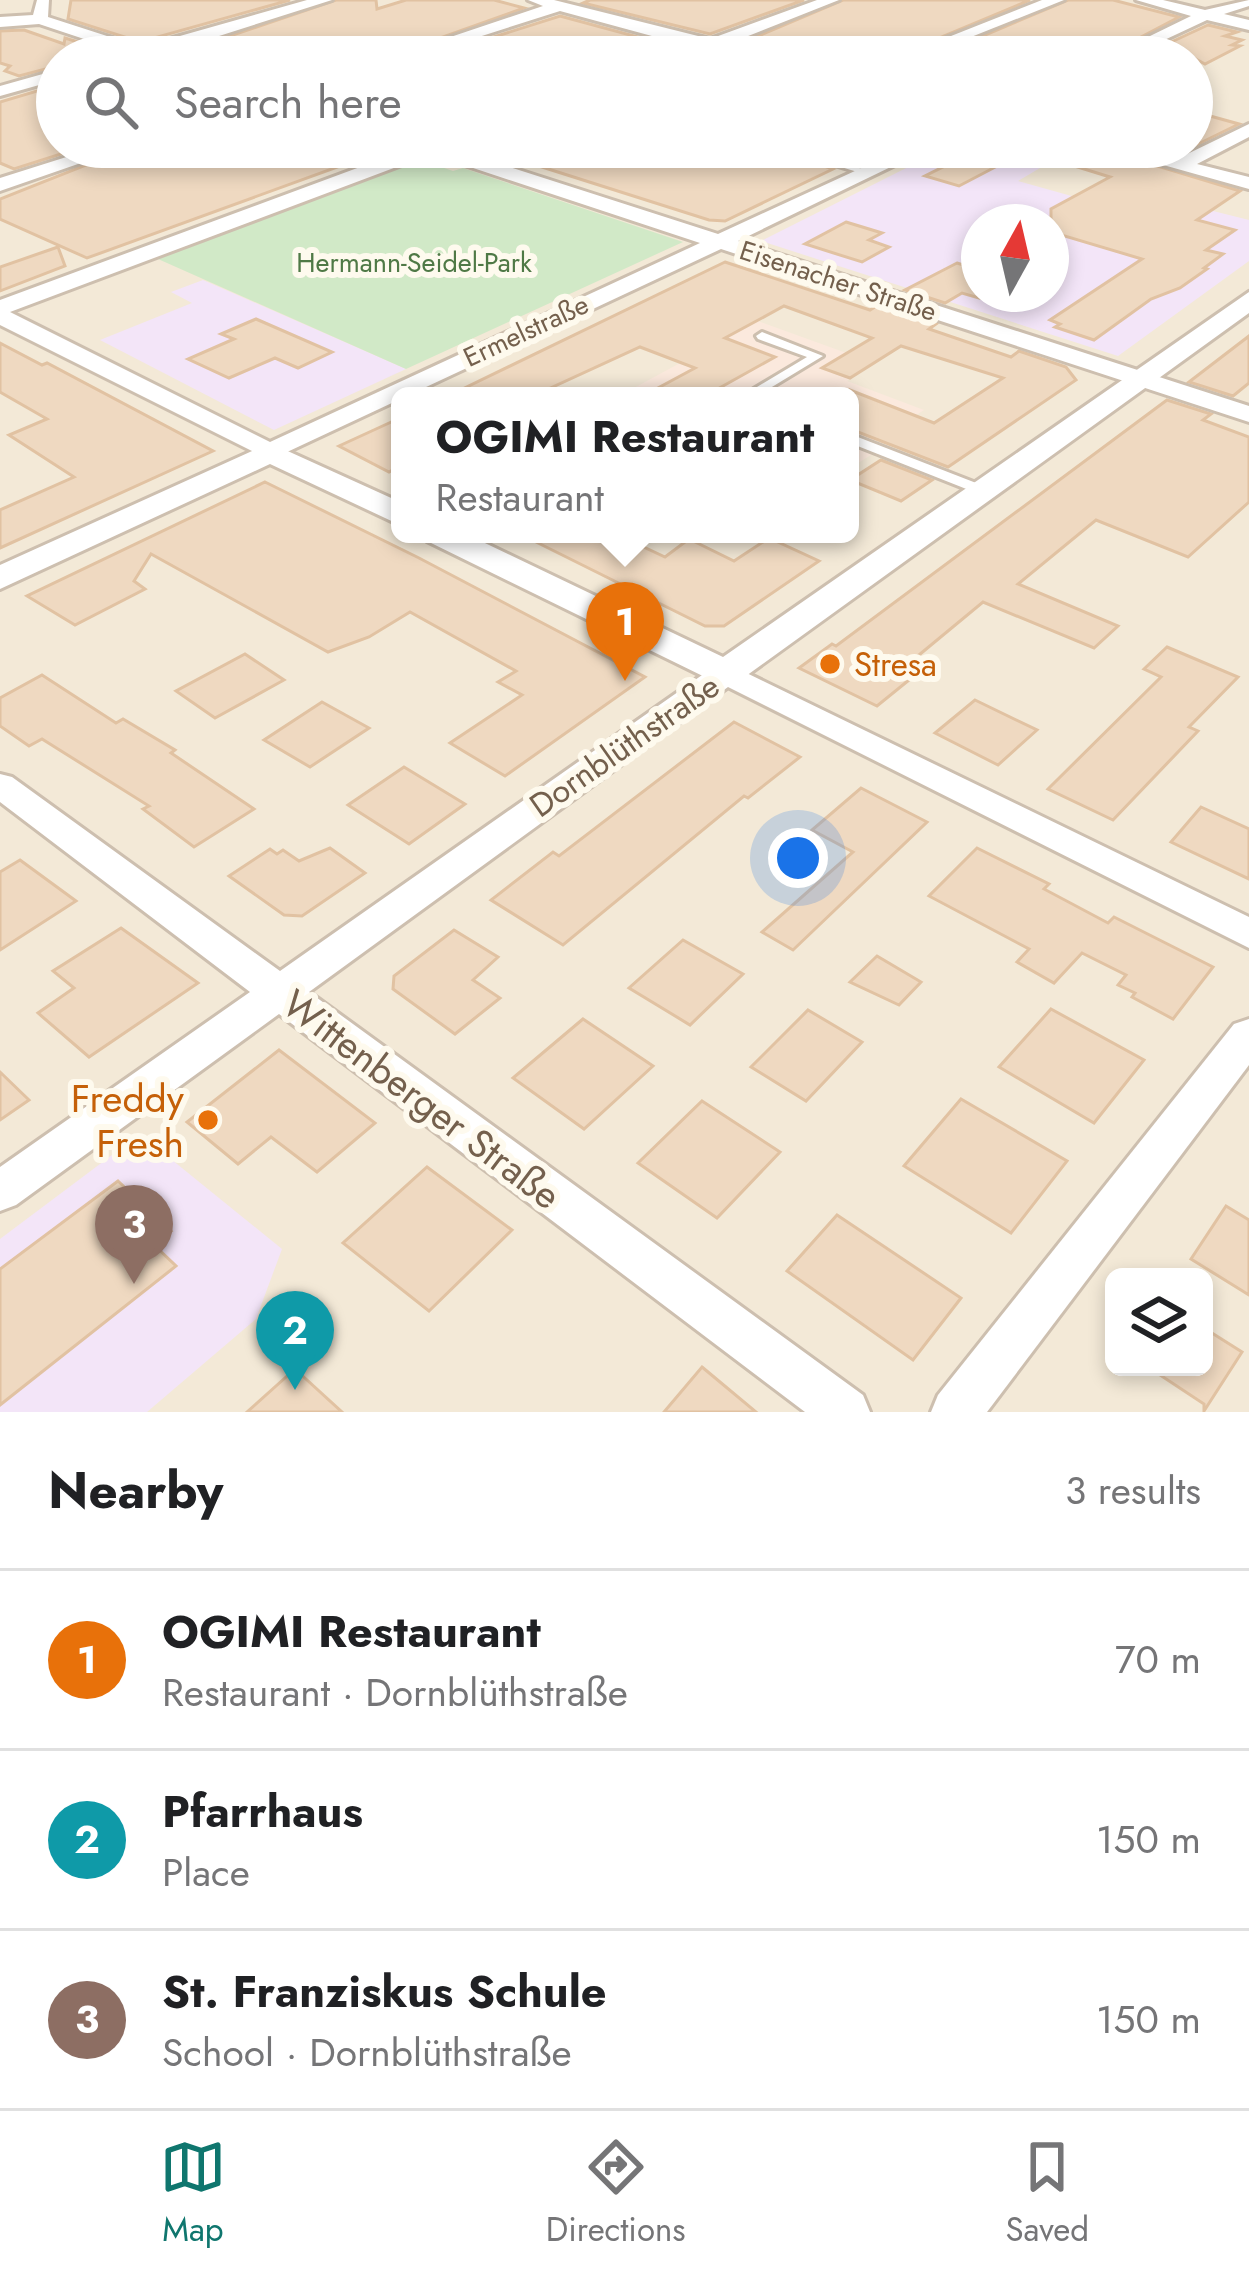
<!DOCTYPE html>
<meta charset="utf-8">
<style>
:root{--surface:#fff;--page:#f2f2f2;--text:#202124;--muted:#757577;--line:#e0e0e0;--accent:#0f766e}
body{margin:0;font-family:Jost,sans-serif;background:var(--page);color:var(--text)}
.controls{position:absolute;right:36px;bottom:36px;display:grid;overflow:hidden;border-radius:18px;box-shadow:0 6px 18px #0003}
.controls button{width:108px;height:108px;display:grid;place-items:center;padding:0;border:0;border-bottom:3px solid var(--line);background:var(--surface);color:var(--text);font:60px sans-serif}
.compass{position:absolute;left:961px;top:204px;width:108px;height:108px;border-radius:50%;background:var(--surface);box-shadow:0 6px 18px #0003;rotate:8deg}
.you{position:absolute;left:798px;top:858px;width:42px;height:42px;margin:-30px;border:9px solid #fff;border-radius:50%;background:#1a73e8;box-shadow:0 0 0 18px #1a73e833}
.badge{display:grid;place-items:center;width:78px;height:78px;border-radius:50%;background:var(--accent);color:#fff;font-size:39px;font-weight:700}
.pin{position:absolute;translate:-50% -99px;filter:drop-shadow(0 3px 6px #0008)}
.pin::after{content:'';position:absolute;top:63px;width:42px;height:36px;background:inherit;clip-path:polygon(0 0,100% 0,50% 100%)}
.popup{position:absolute;left:391px;top:387px;width:468px;height:156px;box-sizing:border-box;display:grid;place-content:center;border-radius:18px;background:var(--surface);filter:drop-shadow(0 3px 9px #0005);font-size:39px;white-space:nowrap;color:var(--muted)}
.popup b{font-size:45px;color:var(--text)}
.popup::after{content:'';position:absolute;left:50%;top:100%;margin-left:-24px;border:24px solid transparent;border-top-color:var(--surface)}
.list{margin:0;padding:0;list-style:none}
h2{display:flex;justify-content:space-between;align-items:center;height:156px;margin:0;padding:0 48px;font-size:51px}
h2 small{font-size:39px;font-weight:400;color:var(--muted)}
.list li{display:grid;grid-template-columns:78px 1fr auto;gap:36px;align-items:center;box-sizing:border-box;height:180px;padding:0 48px;border-top:3px solid var(--line)}
.list b{display:block;font-size:45px;white-space:nowrap}
.list p{margin:0;font-size:39px;white-space:nowrap;color:var(--muted)}
.list em{font-size:39px;font-style:normal;color:var(--muted)}
.icon{flex:none;width:66px;height:66px;fill:none;stroke:currentColor;stroke-width:2;stroke-linecap:round;stroke-linejoin:round}
.map{position:relative;flex:none;width:1249px;height:1412px;overflow:hidden}
.search{position:absolute;background:var(--surface);box-shadow:0 6px 18px #0003;left:36px;right:36px;top:36px;height:132px;display:flex;align-items:center;gap:30px;box-sizing:border-box;padding:0 42px;border-radius:66px;color:var(--muted);font-size:45px}
.sheet{height:696px;background:var(--surface)}
nav{display:flex;justify-content:space-around;align-items:center;box-sizing:border-box;height:168px;border-top:3px solid var(--line);background:var(--surface);font-size:33px;color:var(--muted)}
nav a{display:grid;justify-items:center;gap:6px}
nav .on{color:var(--accent)}
.map>svg:first-child{display:block}
.residential{fill:#f3e9d7;fill-rule:evenodd}
.commercial{fill:#fbe9dd}
.education{fill:#f3e5f8;fill-rule:evenodd}
.green{fill:#d1e9c7}
.building{fill:#efd9c1;stroke:#e1c2a2;stroke-width:3}
.lines{fill:none;stroke-linecap:round;stroke-linejoin:round}
.service-casing{stroke:#cdbfaf;stroke-width:6}
.minor-casing{stroke:#cdbfaf;stroke-width:6}
.tertiary-casing{stroke:#cdbfaf;stroke-width:6}
.service{fill:#fff;fill-rule:evenodd}
.minor{fill:#fff;fill-rule:evenodd}
.tertiary{fill:#fff;fill-rule:evenodd}
.food-dot{fill:#e8710a;stroke:#fefaee;stroke-width:4.5}
.labels{text-anchor:middle;stroke-width:12;stroke-linejoin:round;paint-order:stroke}
.far-park-label{font-size:27px;fill:#4f7946;stroke:#fefaee}
.far-street-label{font-size:27px;fill:#74604d;stroke:#fefaee}
.food-label{font-size:33px;fill:#c56008;stroke:#fefaee;text-anchor:start}
.street-label{font-size:33px;fill:#74604d;stroke:#fefaee}
.near-food-label{font-size:39px;fill:#c56008;stroke:#fefaee;text-anchor:end}
.near-street-label{font-size:39px;fill:#74604d;stroke:#fefaee}
</style>
<div class="map">
<svg width="1249" height="1412" viewBox="0 0 1249 1412">
<rect width="100%" height="100%" fill="#fbf6e8"/>
<path class="residential" d="M0,0h1249v1412h-1249zM57,57h1135v90h-1135zM979,222h72v72h-72zM400,396h450v138h-450zM1114,1277h90v90h-90z"/>
<polygon class="commercial" points="758,321 874,363 847,381 924,410 867,447 876,452 850,468 850,396 619,396"/>
<g class="education">
<path d="M948,147l92,21 -22,13 164,46 27,-17 40,10v41l-131,95 -357,-115zM979,222h72v72h-72z"/>
<polygon points="203,280 406,369 274,430 100,340 192,303 171,292"/>
<polygon points="140,1134 282,1249 256,1319 147,1412 0,1412 0,1239"/>
</g>
<polygon class="green" points="421,160 453,171 463,168 683,242 406,369 158,259"/>
<g class="building">
<polygon points="71,0 290,0 140,42 68,19"/>
<polygon points="336,0 376,0 377,9 406,0 494,0 524,8 387,57 168,57"/>
<polygon points="590,0 804,0 710,34 583,3"/>
<polygon points="843,0 1030,0 894,57 796,57 742,43"/>
<polygon points="1068,0 1113,0 1179,17 1103,57 933,57"/>
<polygon points="560,16 671,46 642,57 431,57"/>
<polygon points="1208,25 1237,32 1225,36 1242,40 1232,45 1240,46 1205,64 1192,57 1139,57"/>
<polygon points="24,30 64,44 65,38 107,51 57,57 57,66 19,76 5,71 10,66 0,63 0,31"/>
<polygon points="57,85 57,147 83,147 14,169 0,163 0,102"/>
<polygon points="1192,111 1239,124 1192,147"/>
<polygon points="131,147 383,147 384,150 87,258 0,219 0,199"/>
<polygon points="624,147 662,147 691,156 711,147 768,147 833,169 725,221 709,220 542,167 574,154 594,160"/>
<polygon points="983,147 1095,147 1240,191 1197,220 1235,230 1206,250 1223,254 1204,268 1207,269 1180,288 1151,299 1094,340 1055,327 1060,324 1050,320 1142,259 1051,232 1051,209 1110,177 1026,151 959,186 925,176"/>
<polygon points="846,222 882,233 869,240 889,247 862,262 805,244"/>
<polygon points="58,247 65,266 0,291 0,267"/>
<polygon points="725,262 870,310 878,305 936,324 929,329 1011,357 1019,351 1066,367 1076,380 948,467 850,429 850,390 934,423 1003,378 901,346 850,378 822,368 872,338 784,306 725,338 775,357 705,396 643,396 695,368 640,347 533,396 448,396"/>
<polygon points="957,263 979,270 979,298 962,293 945,303 905,290"/>
<polygon points="256,319 332,352 298,368 275,358 229,378 188,359 234,339 221,334"/>
<polygon points="1249,336 1249,383 1233,396 1189,382"/>
<polygon points="0,343 42,365 47,363 213,451 0,548 0,510 74,477 9,435 47,419 0,392"/>
<polygon points="1167,400 1211,414 1203,420 1249,437 1249,502 1188,557 1096,520 1018,584 1118,626 1094,648 983,602 896,674 909,680 877,706 799,668 832,644 836,646"/>
<polygon points="400,418 400,466 389,472 339,446"/>
<polygon points="881,460 932,480 901,501 850,480"/>
<polygon points="265,482 419,558 645,677 505,776 450,743 522,695 498,682 516,671 410,612 369,637 328,652 151,554 134,581 145,589 75,625 27,596"/>
<polygon points="520,534 616,534 665,557 689,539 734,561 769,538 819,561 724,626 705,626"/>
<polygon points="1167,647 1238,677 1189,727 1198,731 1113,820 1048,789 1161,677 1144,669"/>
<polygon points="245,654 284,680 215,718 176,691"/>
<polygon points="42,675 116,723 123,719 175,750 171,753 254,809 194,847 143,809 149,806 42,739 29,746 0,726 0,698"/>
<polygon points="975,700 1037,730 998,765 935,733"/>
<polygon points="322,702 369,728 310,767 264,740"/>
<polygon points="734,722 800,757 748,798 744,796 563,945 491,900 553,852 559,856"/>
<polygon points="404,767 465,804 409,844 348,805"/>
<polygon points="861,788 927,822 793,950 762,932 853,852 812,830"/>
<polygon points="1201,807 1249,829 1249,879 1171,842"/>
<polygon points="330,848 365,873 302,916 284,915 229,876 270,849 277,854 283,850 299,861"/>
<polygon points="977,848 1049,884 1044,889 1108,923 1114,917 1213,967 1173,1019 1132,997 1135,993 1118,985 1126,975 1082,953 1054,983 1017,962 1029,949 929,896"/>
<polygon points="20,860 76,901 0,950 0,872"/>
<polygon points="121,928 198,983 89,1057 38,1013 74,988 53,971"/>
<polygon points="454,930 498,957 473,980 500,998 455,1034 393,989 394,976"/>
<polygon points="683,940 743,974 690,1025 629,988"/>
<polygon points="877,956 921,982 899,1005 850,982"/>
<polygon points="1051,1009 1144,1060 1094,1123 999,1067"/>
<polygon points="808,1010 862,1042 806,1101 751,1067"/>
<polygon points="583,1019 653,1066 584,1129 513,1078"/>
<polygon points="279,1050 375,1123 317,1172 271,1137 238,1164 187,1122"/>
<polygon points="0,1072 29,1100 0,1120"/>
<polygon points="961,1099 1067,1161 1011,1233 904,1166"/>
<polygon points="702,1101 780,1152 717,1218 638,1163"/>
<polygon points="427,1167 512,1230 429,1311 343,1243"/>
<polygon points="118,1181 171,1231 153,1244 176,1266 0,1405 0,1269"/>
<polygon points="1226,1206 1249,1220 1249,1295 1191,1259"/>
<polygon points="837,1215 961,1298 913,1360 787,1271"/>
<polygon points="1204,1328 1242,1352 1204,1411 1204,1404 1148,1367 1204,1367"/>
<polygon points="702,1367 756,1412 664,1412"/>
<polygon points="295,1369 342,1412 247,1412"/>
</g>
<g class="lines">
<g class="service-casing">
<g id="service">
<polygon points="776,147 791,147 872,172 864,174"/>
<polygon points="762,332 823,356 757,396 742,396 807,357 758,339 756,336"/>
<polygon points="850,434 989,488 991,491 984,495 979,494 850,443"/>
</g>
</g>
<g class="minor-casing">
<g id="minor">
<polygon points="37,0 49,0 48,17 141,47 307,0 332,0 153,57 115,57 123,52 39,24 0,27 0,17 33,15"/>
<polygon points="528,0 554,0 710,39 817,0 839,0 728,44 767,57 707,51 560,11 416,57 391,57 543,6"/>
<polygon points="1042,0 1064,0 921,57 898,57"/>
<polygon points="1136,0 1163,0 1205,10 1249,0 1249,6 1224,14 1249,20 1249,30 1207,20 1128,57 1107,57 1191,16"/>
<polygon points="57,70 57,80 0,96 0,86"/>
<polygon points="1249,124 1249,137 1197,164 1249,177 1249,189 1099,147 1132,147 1177,159"/>
<polygon points="98,147 127,147 0,191 0,178"/>
<path d="M414,147h33l271,87 189,-87h25l-194,94 511,165v16l-528,-173 -451,211 -270,-135v-25zM431,154l269,89 -430,199 -260,-130z"/>
<polygon points="726,663 1249,917 1249,948 728,687 309,992 863,1395 870,1412 805,1412 279,1014 16,1205 0,1211 0,1167 250,992 0,802 0,774 12,777 280,971 715,666"/>
<polygon points="1249,1019 1249,1065 987,1412 931,1412 938,1395 1234,1024"/>
</g>
</g>
<g class="tertiary-casing">
<g id="tertiary">
<polygon points="1249,292 1249,313 739,681 713,681 427,541 422,534 466,534 723,657"/>
<polygon points="270,443 400,502 400,525 270,464 0,589 0,565"/>
</g>
</g>
<use href="#service" class="service"/>
<use href="#minor" class="minor"/>
<use href="#tertiary" class="tertiary"/>
</g>
<g class="food-dot">
<circle cx="830" cy="664" r="12"/>
<circle cx="208" cy="1120" r="12"/>
</g>
<g class="labels">
<g class="far-park-label">
<text x="414" y="272">Hermann-Seidel-Park</text>
</g>
<g class="far-street-label">
<text transform="translate(838 281) rotate(18)" y="9">Eisenacher Straße</text>
<text transform="translate(526 331) rotate(-25)" y="9">Ermelstraße</text>
</g>
<g class="food-label">
<text x="854" y="676">Stresa</text>
</g>
<g class="street-label">
<text transform="translate(624 745) rotate(-35)" y="12">Dornblüthstraße</text>
</g>
<g class="near-food-label">
<text x="184" y="1112">Freddy<tspan x="184" dy="45">Fresh</tspan></text>
</g>
<g class="near-street-label">
<text transform="translate(422 1099) rotate(37)" y="14">Wittenberger Straße</text>
</g>
</g>
</svg>
<div class="controls">
<button><svg class="icon" aria-label="layers" viewBox="0 0 24 24"><path d="M12 4l9 5-9 5-9-5zM3 14l9 5 9-5"/></svg></button>
</div>
<svg class="compass" viewBox="-18 -18 36 36"><path d="M0-13l5 13h-10z" fill="#e53935"/><path d="M0 13l5-13h-10z" fill="#757577"/></svg>
<div class="you"></div>
<div class="pin badge" style="left:625px;top:681px;background:#e8710a">1</div>
<div class="popup"><b>OGIMI Restaurant</b>Restaurant</div>
<div class="pin badge" style="left:295px;top:1390px;background:#0f9aa8">2</div>
<div class="pin badge" style="left:134px;top:1284px;background:#8d6e63">3</div>
<div class="search"><svg class="icon" aria-label="search" viewBox="0 0 24 24"><circle cx="10" cy="10" r="6"/><path d="M15 15l6 6"/></svg>Search here</div>
</div>
<section class="sheet">
<h2>Nearby<small>3 results</small></h2>
<ul class="list">
<li><span class="badge" style="background:#e8710a">1</span><div><b>OGIMI Restaurant</b><p>Restaurant · Dornblüthstraße</p></div><em>70 m</em></li>
<li><span class="badge" style="background:#0f9aa8">2</span><div><b>Pfarrhaus</b><p>Place</p></div><em>150 m</em></li>
<li><span class="badge" style="background:#8d6e63">3</span><div><b>St. Franziskus Schule</b><p>School · Dornblüthstraße</p></div><em>150 m</em></li>
</ul>
</section>
<nav>
<a class="on"><svg class="icon" aria-label="map" viewBox="0 0 24 24"><path d="M3 6l6-2 6 2 6-2v14l-6 2-6-2-6 2zM9 4v14M15 6v14"/></svg>Map</a>
<a><svg class="icon" aria-label="directions" viewBox="0 0 24 24"><path d="M12 3l9 9-9 9-9-9zM9 14v-3h6M13 9l2 2-2 2"/></svg>Directions</a>
<a><svg class="icon" aria-label="saved" viewBox="0 0 24 24"><path d="M7 4h10v16l-5-4-5 4z"/></svg>Saved</a>
</nav>
